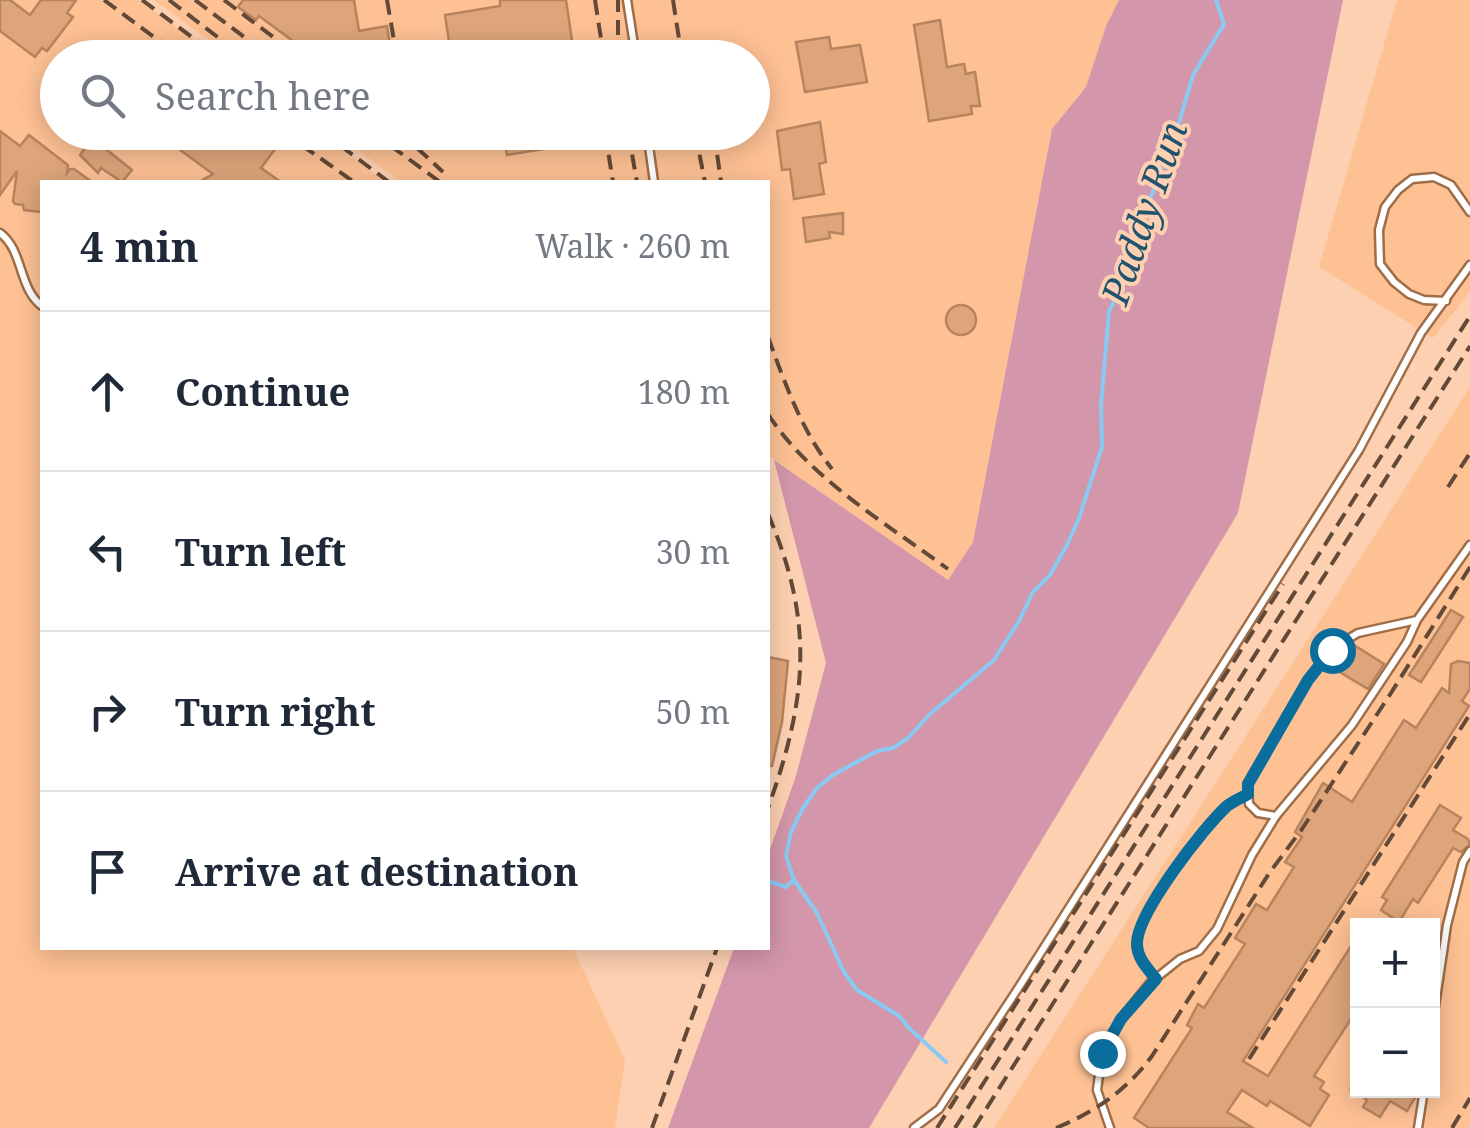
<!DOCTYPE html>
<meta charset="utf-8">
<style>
:root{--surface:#fff;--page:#f6f6f7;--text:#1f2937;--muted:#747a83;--line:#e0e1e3}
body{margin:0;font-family:"Noto Serif",serif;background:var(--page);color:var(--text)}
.controls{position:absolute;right:30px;bottom:30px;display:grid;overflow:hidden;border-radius:0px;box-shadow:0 5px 25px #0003}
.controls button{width:90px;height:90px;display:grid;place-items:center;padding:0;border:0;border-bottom:2px solid var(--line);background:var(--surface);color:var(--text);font:50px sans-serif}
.stop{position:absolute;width:30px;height:30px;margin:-22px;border:8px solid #0b6d9b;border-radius:50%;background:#fff}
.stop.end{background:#0b6d9b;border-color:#fff;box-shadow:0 2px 10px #0008}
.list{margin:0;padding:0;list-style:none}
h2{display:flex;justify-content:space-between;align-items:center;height:130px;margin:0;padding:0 40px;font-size:42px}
h2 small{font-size:32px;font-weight:400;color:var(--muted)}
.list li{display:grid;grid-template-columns:65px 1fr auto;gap:30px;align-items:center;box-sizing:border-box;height:160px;padding:0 40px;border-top:2px solid var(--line)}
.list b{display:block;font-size:38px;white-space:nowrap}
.list em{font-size:32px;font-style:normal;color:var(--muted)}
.icon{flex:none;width:55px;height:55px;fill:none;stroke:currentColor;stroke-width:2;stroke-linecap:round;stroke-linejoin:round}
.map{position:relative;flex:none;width:1470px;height:1128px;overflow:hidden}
.search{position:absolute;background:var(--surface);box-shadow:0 5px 25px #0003;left:40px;top:40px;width:730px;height:110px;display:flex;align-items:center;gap:25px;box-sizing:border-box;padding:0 35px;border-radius:55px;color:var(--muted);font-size:38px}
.panel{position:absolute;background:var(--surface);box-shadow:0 5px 25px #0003;left:40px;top:180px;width:730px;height:770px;border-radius:0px}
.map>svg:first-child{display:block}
.built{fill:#fec194;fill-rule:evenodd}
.green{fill:#d396aa}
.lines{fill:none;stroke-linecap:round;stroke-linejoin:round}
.stream{stroke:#89caf3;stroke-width:4}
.building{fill:#dea57b;stroke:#b7845e;stroke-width:2.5}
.lane-casing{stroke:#9f6e48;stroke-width:11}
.lane{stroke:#fff;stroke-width:6}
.rail{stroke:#634937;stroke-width:4;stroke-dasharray:15 8;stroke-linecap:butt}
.route{stroke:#0b6d9b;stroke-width:12}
.labels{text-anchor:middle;stroke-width:8;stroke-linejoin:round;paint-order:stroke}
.water-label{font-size:38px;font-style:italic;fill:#21526f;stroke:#fdd0b1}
</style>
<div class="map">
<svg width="1470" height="1128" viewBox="0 0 1470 1128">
<rect width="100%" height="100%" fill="#fdd0b1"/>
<g class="built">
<polygon points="0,0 139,0 217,57 58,58 58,132 318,133 386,182 42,182 42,948 573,948 625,1060 615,1128 0,1128"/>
<polygon points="154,0 1119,0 1106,26 1086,87 1052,129 973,542 947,581 768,455 768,182 401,182 334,133 752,132 752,58 232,57"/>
<polygon points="1397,0 1470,0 1470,292 1433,338 1319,267"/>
<path d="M1470,387v741h-476zM1358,926h74v164h-74z"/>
</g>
<polygon class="green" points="1119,0 1343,0 1238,513 869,1128 668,1128 734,948 768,948 768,855 795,779 826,663 774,460 948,580 973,542 1052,129 1086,87 1106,26"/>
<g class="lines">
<g class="stream">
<polyline points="794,880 817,913 844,972 857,990 899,1016 909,1028 946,1062"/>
<polyline points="768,881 786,887 794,880 786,856 791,832 803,808 817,788 833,775 877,751 893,748 908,738 930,714 994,660 1019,621 1033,592 1050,575 1067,545 1079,518 1102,447 1101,404 1109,311 1130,271 1141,222 1176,133 1193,75 1224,24 1216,0"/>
</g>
</g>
<g class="building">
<polygon points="0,0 10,0 30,15 41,0 76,0 67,13 73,17 47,51 42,48 35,57 0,31"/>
<polygon points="243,0 354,0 359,31 387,26 392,58 316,58 259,16 256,20 238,7"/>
<polygon points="500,0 566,0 574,54 553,58 482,58 480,49 451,54 445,15 500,6"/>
<polygon points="940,20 947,67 964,64 966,74 975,72 980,106 971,106 972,114 929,121 914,25"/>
<polygon points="829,37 831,49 860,45 867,82 805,92 796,42"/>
<polygon points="820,122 826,162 819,164 824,194 794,199 790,169 782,170 777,131"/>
<polygon points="0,131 20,146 29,135 68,165 67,173 70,169 74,169 92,182 42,182 42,212 24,210 23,205 15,204 13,201 17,171 0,195"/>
<polygon points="180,132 282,132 278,138 281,141 261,168 281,182 199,182 213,174 172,144"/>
<polygon points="503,132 542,132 544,149 507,155"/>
<polygon points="92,138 132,170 122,182 101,168 98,173 80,155"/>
<polygon points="843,213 843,234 829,232 830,238 806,242 803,218"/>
<circle cx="961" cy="320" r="15"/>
<polygon points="1451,610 1463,617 1421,682 1409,675"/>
<polygon points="1354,645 1384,664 1368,689 1338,671"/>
<polygon points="768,657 788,661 782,722 772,766 768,766"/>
<polygon points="1458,661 1470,663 1470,689 1462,701 1469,706 1243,1061 1268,1076 1358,935 1358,1008 1314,1076 1324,1082 1320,1089 1329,1095 1310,1126 1270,1101 1267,1106 1242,1090 1227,1112 1253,1128 1149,1128 1134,1118 1192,1028 1187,1025 1198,1004 1204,1008 1245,944 1235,938 1256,904 1267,910 1294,867 1285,862 1302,837 1295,832 1323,783 1352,802 1404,720 1416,728 1442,688 1449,693 1451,664"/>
<polygon points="1440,805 1461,818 1453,830 1468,839 1470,844 1461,852 1453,848 1418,903 1413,899 1399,922 1381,910 1387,900 1382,897"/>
<polygon points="1352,1090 1402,1090 1415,1098 1407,1111 1390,1101 1380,1117 1363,1107 1367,1100"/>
</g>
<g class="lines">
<g class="lane-casing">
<g id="lane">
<polyline points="627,0 636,58"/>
<polyline points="647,132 654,182"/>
<path d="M0,233c24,18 18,55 42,73"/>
<polyline points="1446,301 1424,300 1409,294 1394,282 1380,264 1379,230 1385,207 1398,190 1412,179 1434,177 1451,185 1470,212"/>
<polyline points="1417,620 1358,633 1331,649 1308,680 1248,783 1249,804 1258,813 1276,816 1352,725 1407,642 1417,620 1470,545"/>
<path d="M1155,979c-7,-10 -18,-21 -18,-35 -1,-29 67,-118 90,-138 6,-5 14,-8 21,-12"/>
<polyline points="1432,1026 1447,925 1463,862 1470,851"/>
<polyline points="914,1128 939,1109 1019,987 1359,450 1421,333 1470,265"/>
<polyline points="1110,1128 1097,1090 1102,1053 1121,1019 1150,983 1180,959 1199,951 1217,929 1252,855 1276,816"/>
<polyline points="1418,1128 1424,1090"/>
</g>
</g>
<use href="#lane" class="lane"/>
<g class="rail">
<polyline points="104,0 182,58"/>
<polyline points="142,0 220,58"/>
<polyline points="169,0 245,58"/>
<polyline points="195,0 272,58"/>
<polyline points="224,0 301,58"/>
<polyline points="387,0 397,58"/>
<polyline points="595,0 604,58"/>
<polyline points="673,0 682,58"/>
<polyline points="618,58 618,0"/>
<polyline points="283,132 354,182"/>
<polyline points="322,132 389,182"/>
<polyline points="372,132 440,182"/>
<polyline points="400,132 443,172"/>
<polyline points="605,132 613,182"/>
<polyline points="628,132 637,182"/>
<polyline points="695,132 705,182"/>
<polyline points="714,132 721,182"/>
<path d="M768,337c17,46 33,93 64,132"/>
<path d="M768,414c41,64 119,110 180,155"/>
<polyline points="1448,487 1470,453"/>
<path d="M768,514c47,109 39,185 0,294"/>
<polyline points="1249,1059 1470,714"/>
<polyline points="652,1128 717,948"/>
<polyline points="937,1128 1283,584"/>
<polyline points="955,1128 1470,316"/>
<polyline points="974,1128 1470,346"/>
<path d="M1056,1128c39,-16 71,-38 96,-72l118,-184 32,-43 89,-136 79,-126"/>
<polyline points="1452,1128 1470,1098"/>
</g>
</g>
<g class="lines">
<path class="route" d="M1102,1053l19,-34 35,-40c-8,-10 -19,-21 -19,-35 -1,-30 67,-117 90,-138 6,-5 14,-8 21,-12v-10l60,-104 24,-30"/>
</g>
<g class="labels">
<g class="water-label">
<text transform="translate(1145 213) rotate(-71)" y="13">Paddy Run</text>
</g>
</g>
</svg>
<div class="controls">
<button>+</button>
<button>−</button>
</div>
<div class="stop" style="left:1332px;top:650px"></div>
<div class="stop end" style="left:1102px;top:1053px"></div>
<div class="search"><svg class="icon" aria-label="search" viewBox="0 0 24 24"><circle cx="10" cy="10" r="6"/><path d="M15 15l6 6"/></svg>Search here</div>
<section class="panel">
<h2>4 min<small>Walk · 260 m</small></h2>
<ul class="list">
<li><svg class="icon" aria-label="ahead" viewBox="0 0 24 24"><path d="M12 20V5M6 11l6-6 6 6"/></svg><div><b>Continue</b></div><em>180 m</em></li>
<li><svg class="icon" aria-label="left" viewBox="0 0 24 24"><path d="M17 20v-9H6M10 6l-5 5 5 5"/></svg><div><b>Turn left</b></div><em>30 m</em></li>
<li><svg class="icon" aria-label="right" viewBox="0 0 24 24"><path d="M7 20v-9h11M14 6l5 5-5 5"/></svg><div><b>Turn right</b></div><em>50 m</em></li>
<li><svg class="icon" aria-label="arrive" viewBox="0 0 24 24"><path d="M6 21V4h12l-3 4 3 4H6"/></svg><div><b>Arrive at destination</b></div></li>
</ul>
</section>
</div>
